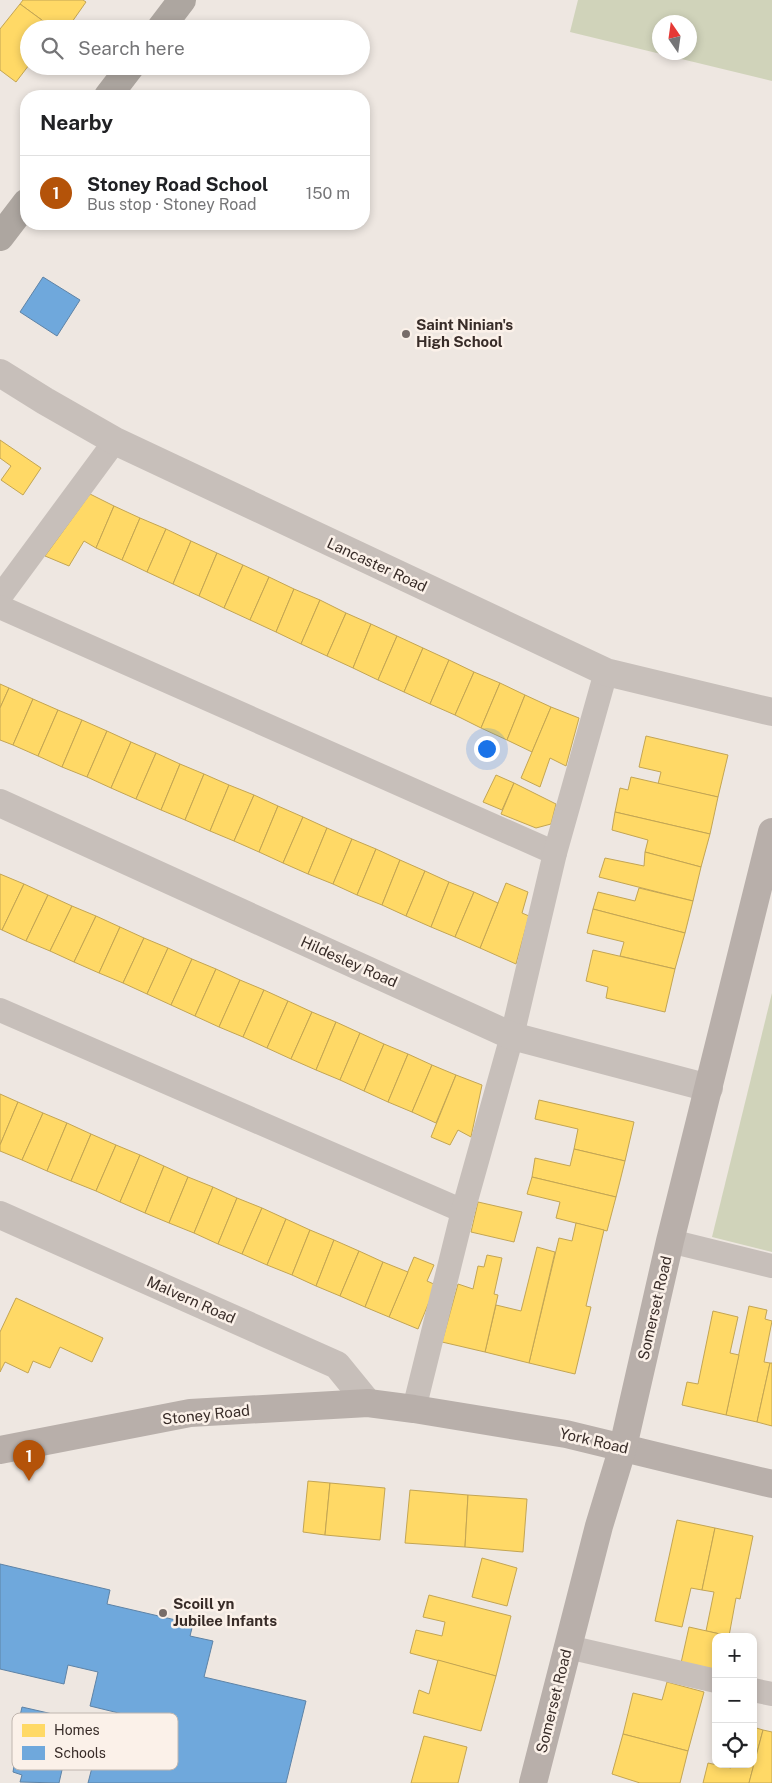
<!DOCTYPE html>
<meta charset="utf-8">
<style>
:root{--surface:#fff;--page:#f2f2f2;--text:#202124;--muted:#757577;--line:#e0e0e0;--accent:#b45309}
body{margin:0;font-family:"Public Sans",sans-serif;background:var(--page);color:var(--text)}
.controls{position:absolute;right:15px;bottom:15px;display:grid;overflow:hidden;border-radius:10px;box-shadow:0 2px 8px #0003}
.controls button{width:45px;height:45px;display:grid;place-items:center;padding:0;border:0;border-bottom:1px solid var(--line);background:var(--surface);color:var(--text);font:25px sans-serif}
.compass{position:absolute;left:652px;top:15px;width:45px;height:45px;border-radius:50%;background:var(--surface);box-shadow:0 2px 8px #0003;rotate:347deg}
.you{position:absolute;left:486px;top:748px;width:18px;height:18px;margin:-12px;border:4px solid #fff;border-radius:50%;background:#1a73e8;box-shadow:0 0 0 8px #1a73e833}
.badge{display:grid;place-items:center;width:32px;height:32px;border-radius:50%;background:var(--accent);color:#fff;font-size:16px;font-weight:700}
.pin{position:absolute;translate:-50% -41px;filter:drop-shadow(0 1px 2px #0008)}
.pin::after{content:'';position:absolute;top:26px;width:18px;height:15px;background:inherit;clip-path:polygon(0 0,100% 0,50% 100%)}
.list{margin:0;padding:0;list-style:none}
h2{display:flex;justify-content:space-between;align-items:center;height:65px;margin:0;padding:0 20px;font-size:21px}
h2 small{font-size:16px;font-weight:400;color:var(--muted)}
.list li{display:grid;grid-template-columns:32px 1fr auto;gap:15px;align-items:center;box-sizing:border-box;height:75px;padding:0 20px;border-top:1px solid var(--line)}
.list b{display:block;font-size:19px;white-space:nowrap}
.list p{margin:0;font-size:16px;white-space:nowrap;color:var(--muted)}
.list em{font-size:16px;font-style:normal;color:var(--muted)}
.icon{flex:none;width:28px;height:28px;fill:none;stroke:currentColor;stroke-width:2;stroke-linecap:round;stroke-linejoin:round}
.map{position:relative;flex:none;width:772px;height:1783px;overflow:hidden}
.search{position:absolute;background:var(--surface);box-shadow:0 2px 8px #0003;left:20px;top:20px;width:350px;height:55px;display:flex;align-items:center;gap:12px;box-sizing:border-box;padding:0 18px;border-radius:28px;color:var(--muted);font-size:19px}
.panel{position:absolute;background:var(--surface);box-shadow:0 2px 8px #0003;left:20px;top:90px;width:350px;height:140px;border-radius:20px}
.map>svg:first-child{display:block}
.green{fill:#d0d3ba;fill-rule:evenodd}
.homes{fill:#ffd966;stroke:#c3a553}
.schools{fill:#6fa8dc;stroke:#5e83a6}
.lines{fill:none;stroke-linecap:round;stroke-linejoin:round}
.lane{stroke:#c7bfba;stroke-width:24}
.street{stroke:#c7bfba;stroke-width:28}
.secondary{stroke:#b8afaa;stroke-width:28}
.highway{stroke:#ada6a0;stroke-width:28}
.poi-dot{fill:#786d69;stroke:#fbf1e9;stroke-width:2}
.labels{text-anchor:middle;stroke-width:5;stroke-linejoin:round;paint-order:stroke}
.poi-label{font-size:15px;font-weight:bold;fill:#382c28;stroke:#fbf1e9;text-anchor:start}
.street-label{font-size:15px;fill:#382c28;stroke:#fbf1e9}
.key{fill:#fbf1e9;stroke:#c0b6af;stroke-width:1}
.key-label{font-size:14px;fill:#382c28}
</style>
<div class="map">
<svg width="772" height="1783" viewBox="0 0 772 1783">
<rect width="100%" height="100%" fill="#eee7e1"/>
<g class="green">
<path d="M578,0h194v81l-202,-49zM660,22h30v30h-30z"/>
<polygon points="772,993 772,1252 712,1237"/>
</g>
<g class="homes">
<polygon points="23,0 83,0 86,2 67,29 54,29 20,4"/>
<polygon points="20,4 54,29 29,29 29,65 16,82 0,70 0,29"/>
<polygon points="0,440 41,468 23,495 1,480 11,466 0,458"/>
<polygon points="90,494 114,506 96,548 84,541 69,566 45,556"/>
<polygon points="114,506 140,518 122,560 96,548"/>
<polygon points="140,518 166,529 147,572 122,560"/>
<polygon points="166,529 191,541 173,584 147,572"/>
<polygon points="191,541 217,553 199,596 173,584"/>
<polygon points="217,553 243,565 224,608 199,596"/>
<polygon points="243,565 269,577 250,620 224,608"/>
<polygon points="269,577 294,589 276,632 250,620"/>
<polygon points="294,589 320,600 301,644 276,632"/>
<polygon points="320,600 346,613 327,656 301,644"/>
<polygon points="346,613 371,624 353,668 327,656"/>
<polygon points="371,624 397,636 378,680 353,668"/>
<polygon points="397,636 423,648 404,692 378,680"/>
<polygon points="423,648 449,660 430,704 404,692"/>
<polygon points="449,660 474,672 455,715 430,704"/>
<polygon points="474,672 500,683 481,728 455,715"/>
<polygon points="500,683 525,695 507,740 481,728"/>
<polygon points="0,684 9,688 0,708"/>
<polygon points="9,688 33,699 13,745 0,740 0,708"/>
<polygon points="525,695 551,707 532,752 507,740"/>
<polygon points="33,699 58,710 38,756 13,745"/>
<polygon points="551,707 579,718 566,766 550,758 540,787 521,778"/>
<polygon points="58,710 82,720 62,767 38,756"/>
<polygon points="82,720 107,731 87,777 62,767"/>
<polygon points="107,731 131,742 111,788 87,777"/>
<polygon points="646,736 728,755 718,797 658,784 661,772 639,767"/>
<polygon points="131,742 156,753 136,799 111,788"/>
<polygon points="156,753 180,764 161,810 136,799"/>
<polygon points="180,764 204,774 185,820 161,810"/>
<polygon points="204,774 229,785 210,831 185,820"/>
<polygon points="496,775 514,783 502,810 483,802"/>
<polygon points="631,777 718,797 710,834 615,812 620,788 628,790"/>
<polygon points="514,783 556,804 551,824 536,828 501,814"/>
<polygon points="229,785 254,795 234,841 210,831"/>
<polygon points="254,795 278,806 259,852 234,841"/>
<polygon points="278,806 303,817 283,863 259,852"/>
<polygon points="615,812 710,834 701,867 645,852 648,840 612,830"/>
<polygon points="303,817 327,828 308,874 283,863"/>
<polygon points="327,828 352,839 333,884 308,874"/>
<polygon points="352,839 376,849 357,895 333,884"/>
<polygon points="376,849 400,860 382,905 357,895"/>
<polygon points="645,852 701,867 693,901 599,877 605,858 644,866"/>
<polygon points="400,860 425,871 406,916 382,905"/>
<polygon points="425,871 449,882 431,927 406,916"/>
<polygon points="0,874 24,884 2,930 0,929"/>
<polygon points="449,882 474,892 455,937 431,927"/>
<polygon points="506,883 528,892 522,913 529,916 516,964 480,948"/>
<polygon points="24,884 48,895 26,941 2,930"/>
<polygon points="639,888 693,901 685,933 593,909 598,892 635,901"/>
<polygon points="474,892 498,903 480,948 455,937"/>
<polygon points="48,895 72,906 50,951 26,941"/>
<polygon points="72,906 96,916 74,962 50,951"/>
<polygon points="593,909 685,933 675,969 620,956 624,942 587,933"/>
<polygon points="96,916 120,927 99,973 74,962"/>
<polygon points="120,927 144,938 123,983 99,973"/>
<polygon points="144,938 168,948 147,994 123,983"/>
<polygon points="168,948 192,959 171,1005 147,994"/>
<polygon points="593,950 675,969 665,1012 606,998 608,987 586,981"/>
<polygon points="192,959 216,969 195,1016 171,1005"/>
<polygon points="216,969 240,980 219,1027 195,1016"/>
<polygon points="240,980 264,990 243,1037 219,1027"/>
<polygon points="264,990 288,1001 267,1048 243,1037"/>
<polygon points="288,1001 312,1012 291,1059 267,1048"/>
<polygon points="312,1012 336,1022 316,1070 291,1059"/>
<polygon points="336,1022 360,1033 340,1080 316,1070"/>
<polygon points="360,1033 384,1044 364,1091 340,1080"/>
<polygon points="384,1044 408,1054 388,1102 364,1091"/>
<polygon points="408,1054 432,1065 412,1112 388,1102"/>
<polygon points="432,1065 456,1075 436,1123 412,1112"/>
<polygon points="456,1075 482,1085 471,1137 458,1130 450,1145 431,1137"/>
<polygon points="0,1094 18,1102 0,1145"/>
<polygon points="539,1100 634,1122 625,1161 574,1149 578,1129 535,1119"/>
<polygon points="18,1102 43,1113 22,1160 0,1151 0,1145"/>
<polygon points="43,1113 67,1123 47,1171 22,1160"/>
<polygon points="67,1123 91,1134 71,1181 47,1171"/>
<polygon points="91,1134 116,1145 96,1191 71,1181"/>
<polygon points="116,1145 140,1155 120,1202 96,1191"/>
<polygon points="574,1149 625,1161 616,1197 532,1177 535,1158 570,1166"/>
<polygon points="140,1155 164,1166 145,1213 120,1202"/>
<polygon points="164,1166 188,1177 169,1223 145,1213"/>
<polygon points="188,1177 213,1187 194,1233 169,1223"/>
<polygon points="532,1177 616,1197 607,1231 556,1218 560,1202 527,1194"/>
<polygon points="213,1187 237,1198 218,1244 194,1233"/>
<polygon points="237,1198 262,1208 242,1254 218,1244"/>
<polygon points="478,1202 522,1212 514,1242 471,1232"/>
<polygon points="262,1208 286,1219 267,1265 242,1254"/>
<polygon points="286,1219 310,1230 292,1275 267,1265"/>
<polygon points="576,1223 604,1230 586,1306 591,1307 575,1374 529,1363 559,1238 572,1241"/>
<polygon points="310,1230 334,1240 316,1286 292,1275"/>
<polygon points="334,1240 359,1251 340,1296 316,1286"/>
<polygon points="537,1247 555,1252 529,1363 485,1352 496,1305 521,1311"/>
<polygon points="359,1251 383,1262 365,1307 340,1296"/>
<polygon points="487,1255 502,1258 494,1294 498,1295 485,1352 442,1342 458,1284 473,1289 478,1266 484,1267"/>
<polygon points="414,1257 434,1265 427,1281 436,1285 418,1329 389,1317"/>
<polygon points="383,1262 408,1272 389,1317 365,1307"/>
<polygon points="16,1298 103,1338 92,1362 60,1347 50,1368 33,1361 28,1373 5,1362 0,1372 0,1332"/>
<polygon points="749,1306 767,1310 765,1319 772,1321 764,1362 770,1363 757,1422 726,1415"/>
<polygon points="713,1311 738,1317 730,1353 739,1355 726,1415 682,1405 687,1382 698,1384"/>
<polygon points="770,1363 772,1363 772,1426 757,1422"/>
<polygon points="308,1481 330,1483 325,1535 303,1532"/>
<polygon points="330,1483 385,1488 380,1540 325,1535"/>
<polygon points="410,1490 468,1495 465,1547 405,1543"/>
<polygon points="468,1495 527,1499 523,1552 465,1547"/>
<polygon points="677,1520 715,1528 702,1590 691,1588 682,1627 655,1621"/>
<polygon points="715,1528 753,1536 740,1599 736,1598 729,1636 706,1631 714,1592 702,1590"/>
<polygon points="482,1558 517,1568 507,1606 472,1597"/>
<polygon points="429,1595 511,1616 496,1676 410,1653 416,1630 442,1636 445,1622 423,1617"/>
<polygon points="689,1627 729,1636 716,1637 716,1671 681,1663"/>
<polygon points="438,1660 496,1676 481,1731 413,1713 419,1690 429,1694"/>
<polygon points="667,1682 704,1692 688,1751 623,1734 633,1693 662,1700"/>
<polygon points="753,1727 763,1730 749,1783 703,1783 708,1763 731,1768 732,1764 753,1764"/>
<polygon points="763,1730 772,1732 772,1783 749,1783"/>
<polygon points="623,1734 688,1751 680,1783 640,1783 612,1774"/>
<polygon points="424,1736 467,1747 458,1783 411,1783"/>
</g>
<g class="schools">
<polygon points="43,277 80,300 57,336 20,312"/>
<polygon points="0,1564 110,1590 107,1604 193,1624 190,1636 213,1641 204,1677 306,1701 286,1783 88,1783 96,1752 121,1758 131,1716 90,1706 98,1672 68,1665 64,1684 0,1669"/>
<polygon points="22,1707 57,1715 54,1727 71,1731 59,1783 20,1782 22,1775 13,1772 15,1760 24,1762 30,1732 17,1729"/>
</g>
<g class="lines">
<g class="lane">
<polyline points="0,597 115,441"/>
<polyline points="0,607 555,853"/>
<polyline points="0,1010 463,1211"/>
<polyline points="670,1241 772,1266"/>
<polyline points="414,1409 463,1211 512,1036 555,853 606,672"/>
<polyline points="568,1647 716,1681"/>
<polyline points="753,1690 772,1694"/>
</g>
<g class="street">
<polyline points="0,373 45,401 115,441 606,672 772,712"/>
<polyline points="0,803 512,1036 709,1088"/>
<polyline points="0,1215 337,1365 368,1403"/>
</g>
<g class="secondary">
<polyline points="0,1450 190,1413 368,1403 414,1409 566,1434 772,1484"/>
<polyline points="533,1783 599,1526 623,1447 670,1241 772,832"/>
</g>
<g class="highway">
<polyline points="160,29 182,0"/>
<polyline points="108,96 131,66"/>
<polyline points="0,237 26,203"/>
</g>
</g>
<g class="poi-dot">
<circle cx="406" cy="334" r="5"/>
<circle cx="163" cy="1613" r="5"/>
</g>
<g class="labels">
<g class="poi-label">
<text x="416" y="330">Saint Ninian's<tspan x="416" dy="17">High School</tspan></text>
<text x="173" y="1609">Scoill yn<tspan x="173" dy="17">Jubilee Infants</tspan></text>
</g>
<g class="street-label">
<text transform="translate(377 565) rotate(25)" y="5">Lancaster Road</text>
<text transform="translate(349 962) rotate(24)" y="5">Hildesley Road</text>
<text transform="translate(191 1300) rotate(24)" y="5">Malvern Road</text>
<text transform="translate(655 1308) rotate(-77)" y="5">Somerset Road</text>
<text transform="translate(206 1415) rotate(-6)" y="5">Stoney Road</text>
<text transform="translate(594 1441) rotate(13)" y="5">York Road</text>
<text transform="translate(554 1701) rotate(-76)" y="5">Somerset Road</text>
</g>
</g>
<rect x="12" y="1713" width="166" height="57" rx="8" class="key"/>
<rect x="22" y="1724" width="23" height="13" fill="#ffd966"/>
<rect x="22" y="1746" width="23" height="14" fill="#6fa8dc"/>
<g class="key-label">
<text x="54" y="1735">Homes</text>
<text x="54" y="1758">Schools</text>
</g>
</svg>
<div class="controls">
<button>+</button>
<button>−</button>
<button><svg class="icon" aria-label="locate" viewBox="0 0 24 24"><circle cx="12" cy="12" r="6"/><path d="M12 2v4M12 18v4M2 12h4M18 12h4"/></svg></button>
</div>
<svg class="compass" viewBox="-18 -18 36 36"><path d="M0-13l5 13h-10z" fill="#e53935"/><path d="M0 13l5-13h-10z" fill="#757577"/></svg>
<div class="you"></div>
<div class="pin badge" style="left:29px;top:1481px">1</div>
<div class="search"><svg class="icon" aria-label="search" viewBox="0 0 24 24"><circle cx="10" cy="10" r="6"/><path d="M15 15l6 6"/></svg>Search here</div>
<section class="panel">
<h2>Nearby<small></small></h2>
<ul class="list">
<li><span class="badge">1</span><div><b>Stoney Road School</b><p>Bus stop · Stoney Road</p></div><em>150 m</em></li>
</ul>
</section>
</div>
